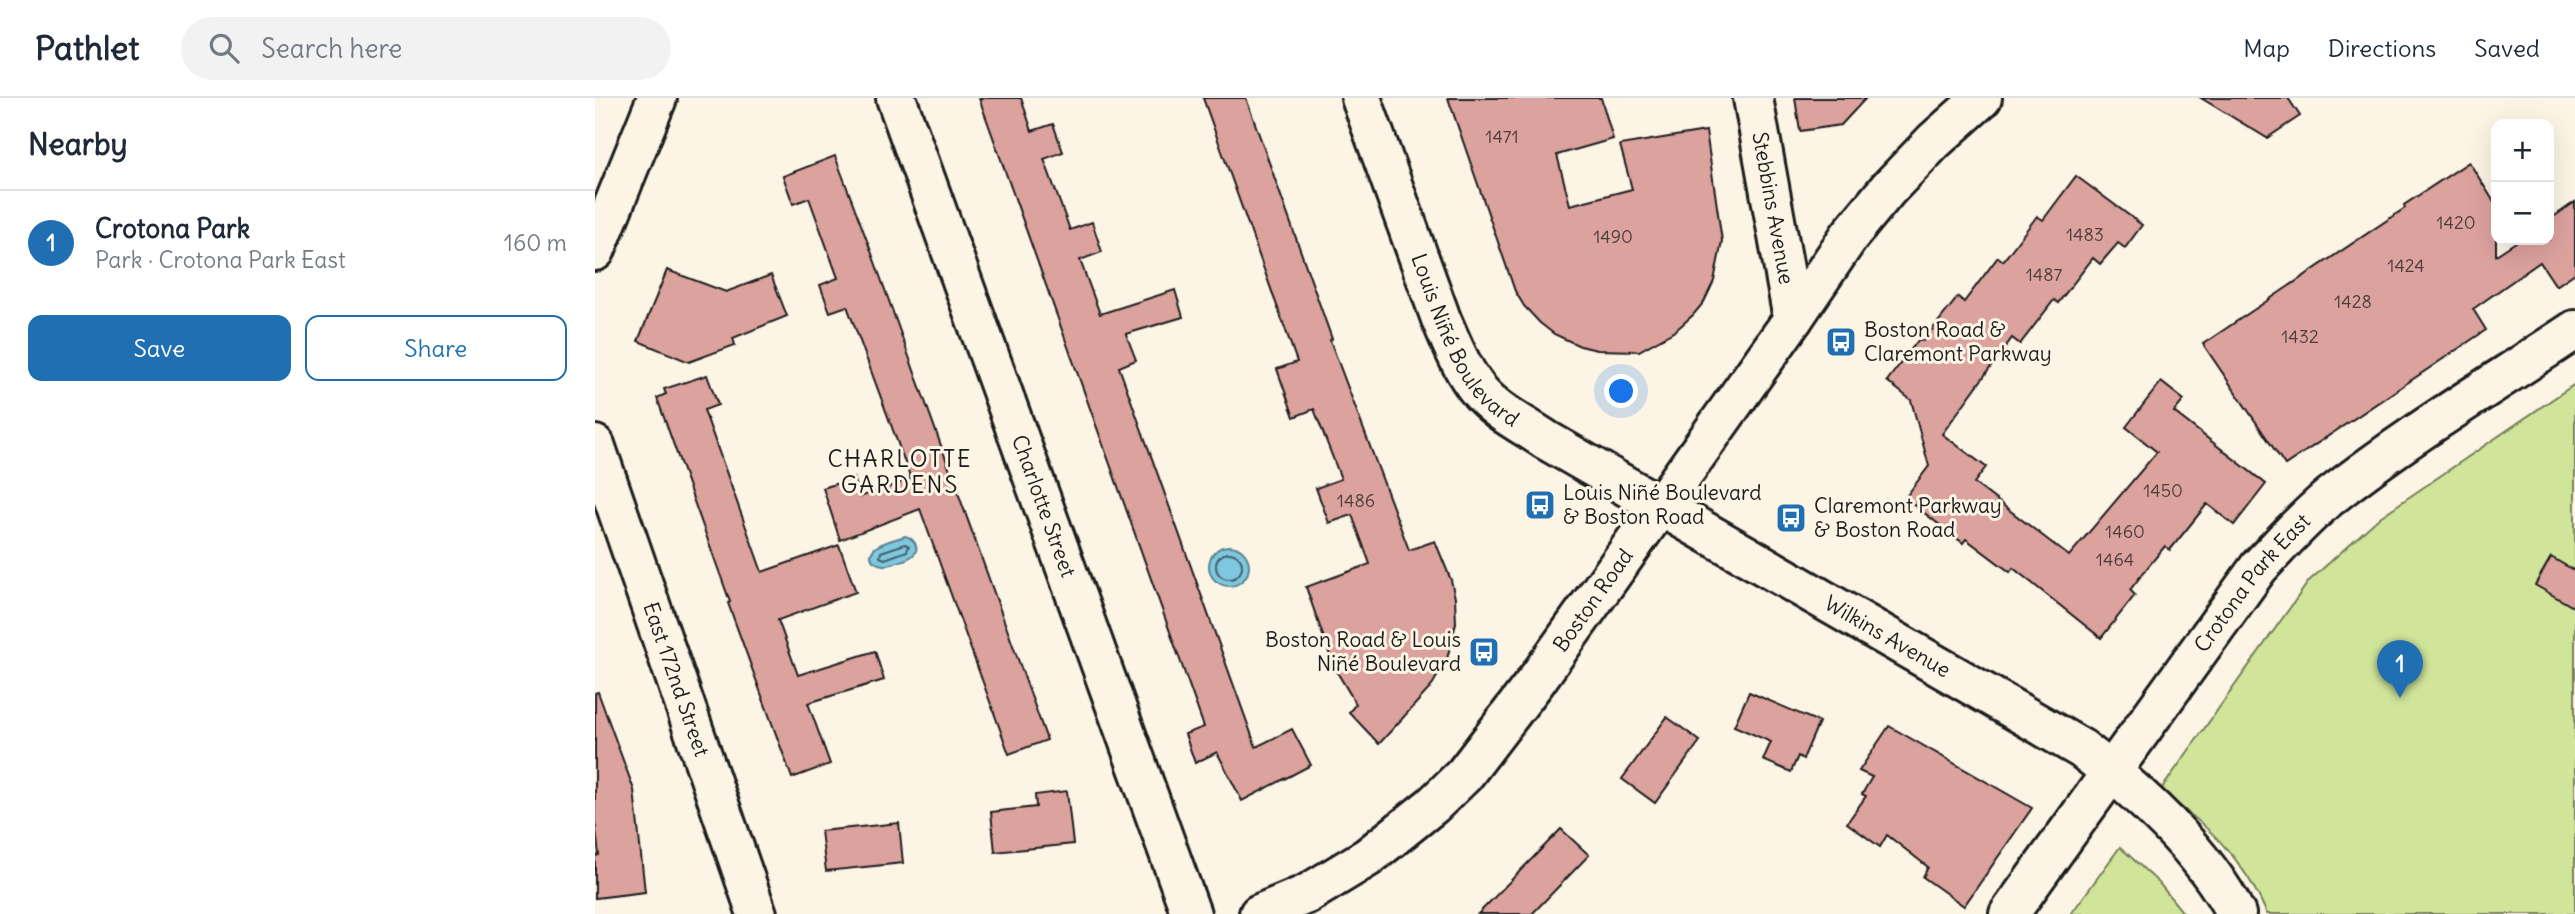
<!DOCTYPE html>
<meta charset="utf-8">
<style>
:root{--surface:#fff;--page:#f2f2f3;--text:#1f2937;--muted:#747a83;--line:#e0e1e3;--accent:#1f6fb2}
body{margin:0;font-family:Delius,sans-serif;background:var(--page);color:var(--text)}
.controls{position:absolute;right:21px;top:21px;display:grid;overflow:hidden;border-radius:14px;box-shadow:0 7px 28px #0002}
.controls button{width:63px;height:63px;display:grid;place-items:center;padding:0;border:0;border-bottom:2px solid var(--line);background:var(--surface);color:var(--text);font:35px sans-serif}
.you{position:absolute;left:1027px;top:294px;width:24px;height:24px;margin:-18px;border:5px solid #fff;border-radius:50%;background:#1a73e8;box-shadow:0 0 0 10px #1a73e833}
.badge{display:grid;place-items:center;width:46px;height:46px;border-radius:50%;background:var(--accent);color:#fff;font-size:23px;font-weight:700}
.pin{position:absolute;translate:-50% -58px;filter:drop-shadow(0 2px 4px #0008)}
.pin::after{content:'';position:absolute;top:37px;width:24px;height:21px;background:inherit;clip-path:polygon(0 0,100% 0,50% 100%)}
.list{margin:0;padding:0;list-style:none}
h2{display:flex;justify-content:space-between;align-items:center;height:91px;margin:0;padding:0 28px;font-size:30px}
h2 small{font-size:23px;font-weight:400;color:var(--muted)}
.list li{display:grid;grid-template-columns:46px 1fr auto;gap:21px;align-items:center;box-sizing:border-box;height:105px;padding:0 28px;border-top:2px solid var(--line)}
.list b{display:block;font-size:26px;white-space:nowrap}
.list p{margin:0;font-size:23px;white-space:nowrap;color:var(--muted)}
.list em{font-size:23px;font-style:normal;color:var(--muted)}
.actions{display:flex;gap:14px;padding:21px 28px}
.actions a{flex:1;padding:16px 0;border:2px solid var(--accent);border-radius:14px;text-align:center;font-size:24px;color:var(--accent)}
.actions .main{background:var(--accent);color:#fff}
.icon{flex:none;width:38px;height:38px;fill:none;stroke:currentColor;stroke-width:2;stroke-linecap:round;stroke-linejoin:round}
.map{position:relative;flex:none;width:1980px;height:816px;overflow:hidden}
header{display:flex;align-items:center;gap:42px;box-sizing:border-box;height:98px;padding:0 35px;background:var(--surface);border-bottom:2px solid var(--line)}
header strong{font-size:33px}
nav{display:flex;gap:38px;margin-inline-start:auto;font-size:24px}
.search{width:490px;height:63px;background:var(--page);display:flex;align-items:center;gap:18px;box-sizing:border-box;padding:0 24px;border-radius:38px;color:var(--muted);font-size:26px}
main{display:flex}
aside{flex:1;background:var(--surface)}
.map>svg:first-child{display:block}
.green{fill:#d0e59a;stroke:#76805b;stroke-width:2}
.water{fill:#7ec7df;stroke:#578391;stroke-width:2}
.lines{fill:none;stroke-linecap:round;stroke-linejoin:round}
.shore{stroke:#43606a;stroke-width:2}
.building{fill:#dca29e;stroke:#1c1c1c;stroke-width:2}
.street-casing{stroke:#1c1c1c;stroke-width:44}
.secondary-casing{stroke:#1c1c1c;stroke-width:44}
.street{stroke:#fcf5e5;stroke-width:38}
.secondary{stroke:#fcf5e5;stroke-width:38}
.labels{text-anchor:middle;stroke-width:6;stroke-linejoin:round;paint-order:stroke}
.number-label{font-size:18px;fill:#4c3e3c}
.street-label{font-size:21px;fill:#1c1c1c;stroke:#fcf5e5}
.poi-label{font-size:21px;fill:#1c1c1c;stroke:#fcf5e5;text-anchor:start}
.neighbourhood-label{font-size:23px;letter-spacing:2px;fill:#1c1c1c;stroke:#fcf5e5}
</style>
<header>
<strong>Pathlet</strong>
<div class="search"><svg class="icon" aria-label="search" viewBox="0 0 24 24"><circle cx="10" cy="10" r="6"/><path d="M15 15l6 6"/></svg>Search here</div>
<nav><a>Map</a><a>Directions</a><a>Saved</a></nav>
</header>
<main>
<aside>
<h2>Nearby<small></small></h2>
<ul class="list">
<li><span class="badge">1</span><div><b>Crotona Park</b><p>Park · Crotona Park East</p></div><em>160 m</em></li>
</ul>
<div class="actions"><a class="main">Save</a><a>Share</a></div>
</aside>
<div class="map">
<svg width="1980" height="816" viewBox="0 0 1980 816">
<rect width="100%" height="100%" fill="#fcf5e5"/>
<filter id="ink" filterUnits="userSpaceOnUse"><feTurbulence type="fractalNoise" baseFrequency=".0143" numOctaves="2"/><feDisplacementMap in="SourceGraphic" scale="14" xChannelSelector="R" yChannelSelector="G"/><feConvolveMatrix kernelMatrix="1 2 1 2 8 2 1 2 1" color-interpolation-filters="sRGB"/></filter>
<g filter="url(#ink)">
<g class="green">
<path d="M1980,286v530h-308c-23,-55 -59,-89 -107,-123l149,-210 71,-64z"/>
<polygon points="1525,749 1564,785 1589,816 1476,816"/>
</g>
<g class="water">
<path d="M310,438c8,2 17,12 7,20 -5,4 -15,6 -21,8 -9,4 -27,-3 -17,-15 6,-7 23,-10 31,-13z"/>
<circle cx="634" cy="468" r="20"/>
</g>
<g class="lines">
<g class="shore">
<polygon points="310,446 314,448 312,453 290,461 285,459 286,454"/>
<circle cx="634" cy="468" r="13"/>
</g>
</g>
<g class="building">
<polygon points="384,0 426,0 437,33 458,26 468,54 449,61 475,132 497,124 507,154 485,162 505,216 580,192 588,219 531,236 541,262 524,269 661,649 697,631 716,667 647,703 622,654 600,665 590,636 609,629"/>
<polygon points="608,0 651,0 737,241 735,242 814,452 840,443 856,482 860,500 861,525 852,561 836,589 784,646 754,614 761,606 739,569 711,489 775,466 757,417 734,425 721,390 746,381 719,311 699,319 682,271 702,264"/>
<polygon points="853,0 1006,0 1018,41 962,57 975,107 1037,91 1025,47 1111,33 1127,143 1119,183 1109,204 1098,217 1080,233 1044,253 1002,252 985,248 959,236 945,225 929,208 920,193"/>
<polygon points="1200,0 1271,0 1246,27 1205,33"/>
<polygon points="1606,0 1693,0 1705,18 1672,40"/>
<polygon points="240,58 276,153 452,642 414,656 325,411 245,442 228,390 259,380 265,399 316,381 252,208 235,214 225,187 243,180 214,100 198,106 188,78"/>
<polygon points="1874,64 1901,107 1901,157 1924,142 1954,142 1954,122 1980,104 1980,175 1961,188 1945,164 1878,211 1891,232 1690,367 1608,246 1810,110 1809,107"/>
<polygon points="1481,78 1547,127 1530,150 1523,145 1505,166 1498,160 1463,205 1459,202 1425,246 1417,240 1347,336 1391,369 1379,385 1474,458 1562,354 1531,329 1566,284 1589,302 1579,314 1671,386 1639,427 1612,406 1575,452 1570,448 1552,470 1535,492 1540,497 1506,540 1418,470 1415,474 1371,441 1368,445 1310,400 1334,368 1316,302 1292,283 1324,241 1328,243 1363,199 1369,204 1403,159 1408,163 1442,118 1448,122"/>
<polygon points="72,172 131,194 176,177 192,218 138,240 140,247 94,264 43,243"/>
<polygon points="112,277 123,307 109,312 167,474 244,447 261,494 183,522 203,577 280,553 289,582 213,605 235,666 197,680 133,505 135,504 62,300 71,296 69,291"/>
<polygon points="1956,459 1980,473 1980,510 1940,487"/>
<polygon points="3,594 39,692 50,794 0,800 0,758 4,757 0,724 0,595"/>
<polygon points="1154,594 1224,624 1208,661 1203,658 1196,674 1168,662 1176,644 1139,628"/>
<polygon points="1072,619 1105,643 1060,705 1027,681"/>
<polygon points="1294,628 1437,710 1369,808 1328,779 1333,769 1292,737 1285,749 1252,725 1271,698 1267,696 1277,679 1264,673"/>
<polygon points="472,693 478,746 400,754 396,714 441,709 440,697"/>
<polygon points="304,725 308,765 231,773 226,733"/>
<polygon points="966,731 994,757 937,816 883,816"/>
</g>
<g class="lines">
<g class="street-casing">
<g id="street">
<path id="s1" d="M301,0l295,816"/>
<path id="s2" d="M1158,0l40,221"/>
<polyline points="0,153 62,0"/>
<path id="s3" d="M0,347l162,469"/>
<path id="s4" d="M1414,816l250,-347c23,-24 46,-50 72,-71 77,-61 163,-112 244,-166"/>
</g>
</g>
<g class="secondary-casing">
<g id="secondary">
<path id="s5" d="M766,0l80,221c11,25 21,52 39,73 17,20 44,33 66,48l536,309c56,42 122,102 154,165"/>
<path id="s6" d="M664,816l48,-20 61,-37 65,-52 31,-30 72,-94 257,-362 57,-84 38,-46 46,-48 48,-43"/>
</g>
</g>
<use href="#street" class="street"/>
<use href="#secondary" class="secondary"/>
</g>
</g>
<defs>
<g id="bus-square" transform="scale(1.575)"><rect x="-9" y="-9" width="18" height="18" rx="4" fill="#1f6fb2" stroke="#fcf5e5"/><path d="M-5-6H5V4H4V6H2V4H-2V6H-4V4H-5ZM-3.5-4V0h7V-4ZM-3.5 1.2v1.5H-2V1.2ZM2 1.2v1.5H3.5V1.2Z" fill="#fff"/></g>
</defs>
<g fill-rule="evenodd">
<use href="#bus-square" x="1246" y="244"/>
<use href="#bus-square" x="945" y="407"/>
<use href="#bus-square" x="1196" y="420"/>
<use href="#bus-square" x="889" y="554"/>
</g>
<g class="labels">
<g class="number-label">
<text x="907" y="45">1471</text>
<text x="1861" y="131">1420</text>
<text x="1490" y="143">1483</text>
<text x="1018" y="145">1490</text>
<text x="1811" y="174">1424</text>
<text x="1449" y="183">1487</text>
<text x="1758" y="210">1428</text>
<text x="1705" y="245">1432</text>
<text x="1568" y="399">1450</text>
<text x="761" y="409">1486</text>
<text x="1530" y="440">1460</text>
<text x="1520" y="468">1464</text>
</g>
<g class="street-label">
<text dy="7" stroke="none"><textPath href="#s2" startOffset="112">Stebbins Avenue</textPath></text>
<text dy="7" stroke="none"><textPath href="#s5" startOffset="266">Louis Niñé Boulevard</textPath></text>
<text dy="7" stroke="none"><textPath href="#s1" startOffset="434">Charlotte Street</textPath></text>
<text dy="7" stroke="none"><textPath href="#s4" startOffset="411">Crotona Park East</textPath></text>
<text dy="7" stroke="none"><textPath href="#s6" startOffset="467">Boston Road</textPath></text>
<text dy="7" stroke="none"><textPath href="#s5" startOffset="794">Wilkins Avenue</textPath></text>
<text dy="7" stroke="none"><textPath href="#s3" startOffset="248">East 172nd Street</textPath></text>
</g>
<g class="poi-label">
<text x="1269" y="239">Boston Road &amp;<tspan x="1269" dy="24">Claremont Parkway</tspan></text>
<text x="968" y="402">Louis Niñé Boulevard<tspan x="968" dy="24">&amp; Boston Road</tspan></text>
<text x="1219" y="415">Claremont Parkway<tspan x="1219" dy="24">&amp; Boston Road</tspan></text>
<text x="866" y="549" text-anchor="end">Boston Road &amp; Louis<tspan x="866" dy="24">Niñé Boulevard</tspan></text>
</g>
<g class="neighbourhood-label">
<text x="305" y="369">CHARLOTTE<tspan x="305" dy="26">GARDENS</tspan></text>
</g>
</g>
</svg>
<div class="controls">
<button>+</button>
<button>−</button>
</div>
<div class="you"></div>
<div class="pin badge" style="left:1805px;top:600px">1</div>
</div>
</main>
